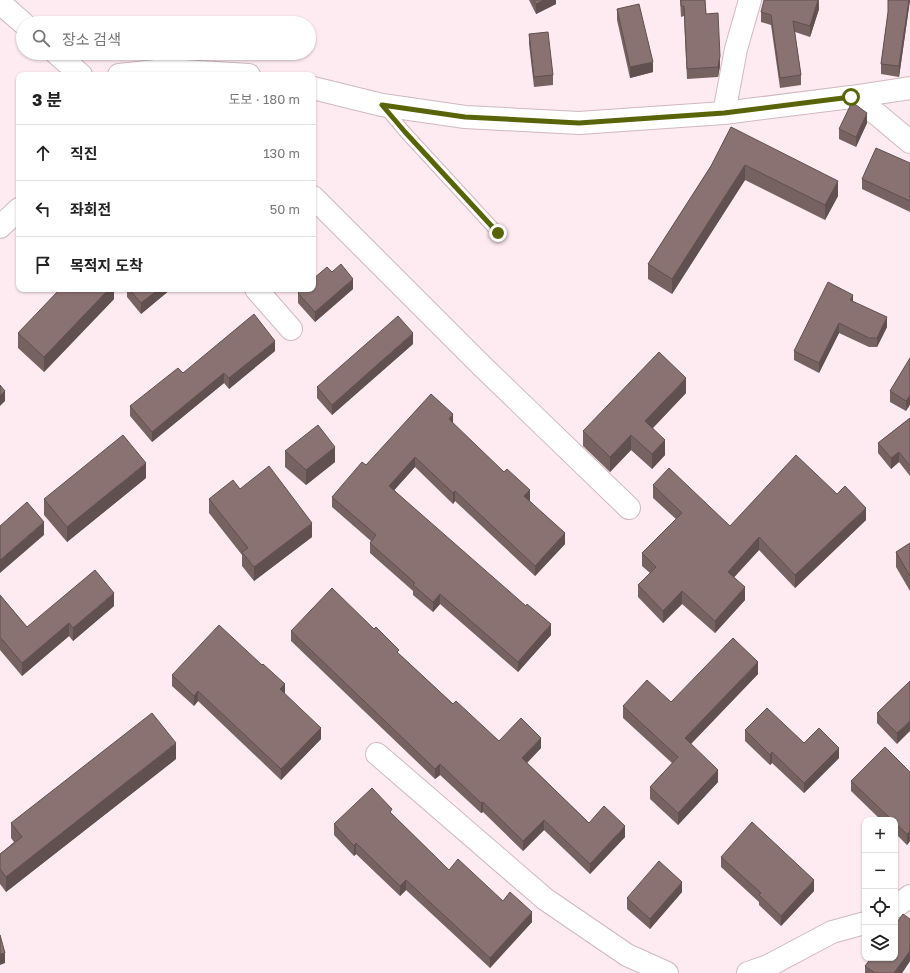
<!DOCTYPE html>
<html lang="ko">
<meta charset="utf-8">
<style>
:root{--surface:#fff;--page:#f2f2f2;--text:#222;--muted:#767676;--line:#e0e0e0}
body{margin:0;font-family:"Golos Text","Noto Sans KR",sans-serif;background:var(--page);color:var(--text)}
.controls{position:absolute;right:12px;bottom:12px;display:grid;overflow:hidden;border-radius:8px;box-shadow:0 1px 3px #0004}
.controls button{width:36px;height:36px;display:grid;place-items:center;padding:0;border:0;border-bottom:1px solid var(--line);background:var(--surface);color:var(--text);font:20px sans-serif}
.stop{position:absolute;width:12px;height:12px;margin:-9px;border:3px solid #586407;border-radius:50%;background:#fff}
.stop.end{background:#586407;border-color:#fff;box-shadow:0 1px 4px #0008}
.list{margin:0;padding:0;list-style:none}
h2{display:flex;justify-content:space-between;align-items:center;height:52px;margin:0;padding:0 16px;font-size:17px}
h2 small{font-size:13px;font-weight:400;color:var(--muted)}
.list li{display:grid;grid-template-columns:26px 1fr auto;gap:12px;align-items:center;box-sizing:border-box;height:56px;padding:0 16px;border-top:1px solid var(--line)}
.list b{display:block;font-size:15px;white-space:nowrap}
.list em{font-size:13px;font-style:normal;color:var(--muted)}
.icon{flex:none;width:22px;height:22px;fill:none;stroke:currentColor;stroke-width:2;stroke-linecap:round;stroke-linejoin:round}
.map{position:relative;flex:none;width:910px;height:973px;overflow:hidden}
.search{position:absolute;background:var(--surface);box-shadow:0 1px 3px #0004;left:16px;top:16px;width:300px;height:44px;display:flex;align-items:center;gap:10px;box-sizing:border-box;padding:0 14px;border-radius:22px;color:var(--muted);font-size:15px}
.panel{position:absolute;background:var(--surface);box-shadow:0 1px 3px #0004;left:16px;top:72px;width:300px;height:220px;border-radius:8px}
.map>svg:first-child{display:block}
.lines{fill:none;stroke-linecap:round;stroke-linejoin:round}
.service-casing{stroke:#d0b8c0;stroke-width:13}
.minor-casing{stroke:#d0b8c0;stroke-width:24}
.service{stroke:#fff;stroke-width:11}
.minor{stroke:#fff;stroke-width:22}
.wall{fill:#766261}
.shaded-wall{fill:#60504f}
.building{fill:#897271;stroke:#60504f}
.route{stroke:#586407;stroke-width:5}
</style>
<div class="map">
<svg width="910" height="973" viewBox="0 0 910 973">
<rect width="100%" height="100%" fill="#feebf1"/>
<g class="lines">
<g class="service-casing">
<polyline id="service" points="384,107 405,132 498,233"/>
</g>
<g class="minor-casing">
<g id="minor">
<polyline points="0,3 23,23"/>
<polyline points="56,53 81,75"/>
<polyline points="119,75 165,70 249,75"/>
<polyline points="313,88 382,105 465,117 579,123 724,113 851,97 878,115 910,142"/>
<polyline points="851,97 910,88"/>
<polyline points="724,113 736,49 750,0"/>
<polyline points="313,197 483,367 629,508"/>
<polyline points="0,227 19,209"/>
<polyline points="256,289 291,329"/>
<polyline points="377,754 545,899 627,955 667,973"/>
<polyline points="895,907 910,896"/>
<polyline points="748,973 768,966 832,932 865,923"/>
</g>
</g>
<use href="#service" class="service"/>
<use href="#minor" class="minor"/>
</g>
<g class="wall">
<polygon points="529,0 556,0 556,4 536,14"/>
<polygon points="680,0 705,0 706,14 720,66 718,77 687,79 684,16 681,17"/>
<polygon points="819,0 819,9 810,37 795,32 801,75 801,85 780,88 771,25 761,22 761,12"/>
<polygon points="910,0 899,77 881,74 881,64 888,12"/>
<polygon points="617,9 653,72 630,78 617,20"/>
<polygon points="529,34 553,75 553,85 534,87 529,44"/>
<polygon points="867,123 856,147 839,139 839,129"/>
<polygon points="731,127 838,196 825,220 745,180 672,294 648,279 648,264 711,166"/>
<polygon points="910,163 910,212 862,189 862,179"/>
<polygon points="332,272 353,289 315,322 298,303 298,293"/>
<polygon points="114,289 114,299 44,372 18,348 18,333"/>
<polygon points="127,289 171,289 141,314 127,297"/>
<polygon points="853,301 887,327 877,347 869,347 839,333 819,373 794,360 794,351"/>
<polygon points="413,344 332,415 317,398 317,387"/>
<polygon points="275,351 229,389 224,383 152,442 130,416 130,406 183,373"/>
<polygon points="910,358 906,411 890,402 890,391"/>
<polygon points="686,393 653,428 665,455 652,469 631,450 610,472 583,446 583,431"/>
<polygon points="910,418 910,476 899,462 891,469 878,453 878,443"/>
<polygon points="453,424 530,501 565,544 535,576 455,501 453,504 415,467 394,490 551,635 518,672 440,604 433,612 413,595 413,591 370,553 370,543 371,541 332,507 332,497 366,465"/>
<polygon points="285,451 335,462 306,485 285,467"/>
<polygon points="146,478 67,542 44,515 44,499"/>
<polygon points="653,485 730,526 866,520 795,588 759,550 734,577 745,600 715,633 682,604 663,623 638,597 638,585 650,573 642,566 642,553 676,519 653,498"/>
<polygon points="240,489 312,537 254,581 242,566 242,555 209,513 209,499"/>
<polygon points="910,543 910,591 896,567 896,552"/>
<polygon points="0,595 27,627 114,606 73,641 69,636 22,676 0,650"/>
<polygon points="291,631 399,654 453,704 499,741 541,748 527,763 589,823 625,837 590,874 544,830 523,851 483,812 481,813 440,775 435,779 291,641"/>
<polygon points="758,674 691,744 718,782 678,825 650,799 650,787 672,763 623,718 623,706 671,702"/>
<polygon points="172,675 321,739 281,780 198,701 194,706 172,686"/>
<polygon points="910,681 897,744 877,723 877,713"/>
<polygon points="745,730 839,758 804,793 772,763 770,765 745,741"/>
<polygon points="176,759 6,892 0,884 0,854 14,842 11,838 11,823"/>
<polygon points="910,772 910,841 907,845 895,833 895,820 881,820 851,791 851,781"/>
<polygon points="392,814 449,870 503,901 532,922 490,968 406,890 400,896 356,854 354,856 334,835 334,824"/>
<polygon points="721,857 814,891 781,926 759,905 759,902 721,867"/>
<polygon points="682,892 650,929 627,909 627,898"/>
<polygon points="910,919 910,961 902,973 865,973 865,966"/>
</g>
<g class="shaded-wall">
<polygon points="544,0 556,0 556,4 536,14 536,4"/>
<polygon points="818,0 819,9 810,37 810,26"/>
<polygon points="909,0 910,0 899,77 899,66"/>
<polygon points="720,56 720,66 718,77 718,67"/>
<polygon points="653,62 653,72 630,78 630,67"/>
<polygon points="867,113 867,123 856,147 856,137"/>
<polygon points="745,165 745,180 672,294 672,279"/>
<polygon points="838,181 838,196 825,220 825,205"/>
<polygon points="353,279 353,289 315,322 315,312"/>
<polygon points="109,289 114,289 114,299 44,372 44,357"/>
<polygon points="159,289 171,289 141,314 141,303"/>
<polygon points="853,295 853,304 850,300"/>
<polygon points="887,317 887,327 877,347 877,338"/>
<polygon points="839,323 839,333 819,373 819,363"/>
<polygon points="413,333 413,344 332,415 332,405"/>
<polygon points="275,341 275,351 229,389 229,378"/>
<polygon points="224,373 224,383 152,442 152,432"/>
<polygon points="686,378 686,393 645,436 645,421"/>
<polygon points="5,391 5,401 0,406 0,396"/>
<polygon points="910,395 910,405 906,411 906,401"/>
<polygon points="453,414 453,424 449,419"/>
<polygon points="631,435 631,450 610,472 610,457"/>
<polygon points="665,440 665,455 652,469 652,454"/>
<polygon points="335,447 335,462 306,485 306,470"/>
<polygon points="899,452 899,462 891,469 891,458"/>
<polygon points="415,457 415,467 389,496 389,486"/>
<polygon points="146,463 146,478 67,542 67,527"/>
<polygon points="530,490 530,501 524,507 524,496"/>
<polygon points="455,491 455,501 453,504 453,493"/>
<polygon points="866,508 866,520 795,588 795,575"/>
<polygon points="44,522 44,535 0,573 0,560"/>
<polygon points="312,523 312,537 254,581 254,567"/>
<polygon points="565,533 565,544 535,576 535,566"/>
<polygon points="759,537 759,550 728,584 728,572"/>
<polygon points="745,587 745,600 715,633 715,621"/>
<polygon points="682,591 682,604 663,623 663,611"/>
<polygon points="114,593 114,606 73,641 73,628"/>
<polygon points="440,594 440,604 433,612 433,602"/>
<polygon points="69,623 69,636 22,676 22,663"/>
<polygon points="551,624 551,635 518,672 518,662"/>
<polygon points="758,662 758,674 685,750 685,738"/>
<polygon points="285,684 285,695 280,689"/>
<polygon points="198,691 198,701 194,706 194,696"/>
<polygon points="910,721 910,731 897,744 897,733"/>
<polygon points="321,728 321,739 281,780 281,769"/>
<polygon points="541,738 541,748 522,768 522,758"/>
<polygon points="176,743 176,759 6,892 6,877"/>
<polygon points="839,748 839,758 804,793 804,783"/>
<polygon points="772,752 772,763 770,765 770,755"/>
<polygon points="440,764 440,775 435,779 435,769"/>
<polygon points="718,770 718,782 678,825 678,813"/>
<polygon points="483,802 483,812 481,813 481,803"/>
<polygon points="544,820 544,830 523,851 523,841"/>
<polygon points="625,826 625,837 590,874 590,864"/>
<polygon points="910,831 910,841 907,845 907,834"/>
<polygon points="356,843 356,854 354,856 354,846"/>
<polygon points="406,880 406,890 400,896 400,886"/>
<polygon points="814,880 814,891 781,926 781,916"/>
<polygon points="682,882 682,892 650,929 650,919"/>
<polygon points="532,912 532,922 490,968 490,958"/>
<polygon points="910,951 910,961 902,973 894,973"/>
<polygon points="5,953 5,963 0,965 0,954"/>
</g>
<g class="building">
<polygon points="534,0 544,0 536,4"/>
<polygon points="681,0 705,0 706,14 718,13 720,56 718,67 687,69 684,6 681,6"/>
<polygon points="764,0 818,0 810,26 793,21 801,75 780,78 771,15 761,12"/>
<polygon points="888,0 909,0 899,66 881,64 888,12"/>
<polygon points="639,4 653,62 630,67 617,9"/>
<polygon points="548,32 553,75 534,77 529,34"/>
<polygon points="852,102 867,113 856,137 839,129"/>
<polygon points="731,127 838,181 825,205 745,165 672,279 648,264 711,166"/>
<polygon points="876,148 910,163 910,201 862,179"/>
<polygon points="341,264 353,279 315,312 298,293 302,289 313,289 313,279 327,267 332,272"/>
<polygon points="828,282 853,295 850,300 887,317 877,338 869,338 839,323 819,363 794,351"/>
<polygon points="60,289 109,289 44,357 18,333"/>
<polygon points="129,289 159,289 141,303"/>
<polygon points="254,314 275,341 229,378 224,373 152,432 130,406 178,368 183,373"/>
<polygon points="398,316 413,333 332,405 317,387"/>
<polygon points="659,352 686,378 645,421 665,440 652,454 631,435 610,457 583,431"/>
<polygon points="910,358 910,395 906,401 890,391"/>
<polygon points="0,385 5,391 0,396"/>
<polygon points="431,394 453,414 449,419 504,472 507,469 530,490 524,496 565,533 535,566 455,491 453,493 415,457 389,486 526,606 527,604 551,624 518,662 440,594 433,602 413,585 415,583 370,543 376,535 332,497 362,462 366,465"/>
<polygon points="910,418 910,466 899,452 891,458 878,443"/>
<polygon points="318,425 335,447 306,470 285,451"/>
<polygon points="123,435 146,463 67,527 44,499"/>
<polygon points="796,455 837,494 845,486 866,508 795,575 759,537 728,572 745,587 715,621 682,591 663,611 638,585 656,567 642,553 682,513 653,485 669,468 730,526"/>
<polygon points="269,466 312,523 254,567 242,552 248,548 209,499 233,480 240,489"/>
<polygon points="27,502 44,522 0,560 0,526"/>
<polygon points="910,543 910,576 896,552"/>
<polygon points="95,570 114,593 73,628 69,623 22,663 0,637 0,595 27,627"/>
<polygon points="332,588 374,629 376,627 399,650 397,652 453,704 456,701 499,741 521,718 541,738 522,758 589,823 604,806 625,826 590,864 544,820 523,841 483,802 481,803 440,764 435,769 291,631"/>
<polygon points="219,625 262,665 263,664 285,684 280,689 321,728 281,769 198,691 194,696 172,675"/>
<polygon points="733,638 758,662 685,738 718,770 678,813 650,787 678,757 623,706 647,680 671,702"/>
<polygon points="910,681 910,721 897,733 877,713"/>
<polygon points="767,708 804,743 819,728 839,748 804,783 772,752 770,755 745,730"/>
<polygon points="152,713 176,743 6,877 0,869 0,854 22,837 11,823"/>
<polygon points="885,747 910,772 910,831 907,834 895,823 895,820 892,820 851,781"/>
<polygon points="372,788 392,809 390,812 449,870 458,859 503,901 510,892 532,912 490,958 406,880 400,886 356,843 354,846 334,824"/>
<polygon points="752,822 814,880 781,916 759,895 761,893 721,857"/>
<polygon points="659,861 682,882 650,919 627,898"/>
<polygon points="903,914 910,919 910,951 894,973 875,973 865,966 871,958 895,958 895,925"/>
<polygon points="0,935 5,953 0,954"/>
</g>
<g class="lines">
<polyline class="route" points="498,233 405,132 382,105 465,117 579,123 724,113 851,97"/>
</g>
</svg>
<div class="controls">
<button>+</button>
<button>−</button>
<button><svg class="icon" aria-label="locate" viewBox="0 0 24 24"><circle cx="12" cy="12" r="6"/><path d="M12 2v4M12 18v4M2 12h4M18 12h4"/></svg></button>
<button><svg class="icon" aria-label="layers" viewBox="0 0 24 24"><path d="M12 4l9 5-9 5-9-5zM3 14l9 5 9-5"/></svg></button>
</div>
<div class="stop" style="left:851px;top:97px"></div>
<div class="stop end" style="left:498px;top:233px"></div>
<div class="search"><svg class="icon" aria-label="search" viewBox="0 0 24 24"><circle cx="10" cy="10" r="6"/><path d="M15 15l6 6"/></svg>장소 검색</div>
<section class="panel">
<h2>3 분<small>도보 · 180 m</small></h2>
<ul class="list">
<li><svg class="icon" aria-label="ahead" viewBox="0 0 24 24"><path d="M12 20V5M6 11l6-6 6 6"/></svg><div><b>직진</b></div><em>130 m</em></li>
<li><svg class="icon" aria-label="left" viewBox="0 0 24 24"><path d="M17 20v-9H6M10 6l-5 5 5 5"/></svg><div><b>좌회전</b></div><em>50 m</em></li>
<li><svg class="icon" aria-label="arrive" viewBox="0 0 24 24"><path d="M6 21V4h12l-3 4 3 4H6"/></svg><div><b>목적지 도착</b></div></li>
</ul>
</section>
</div>
